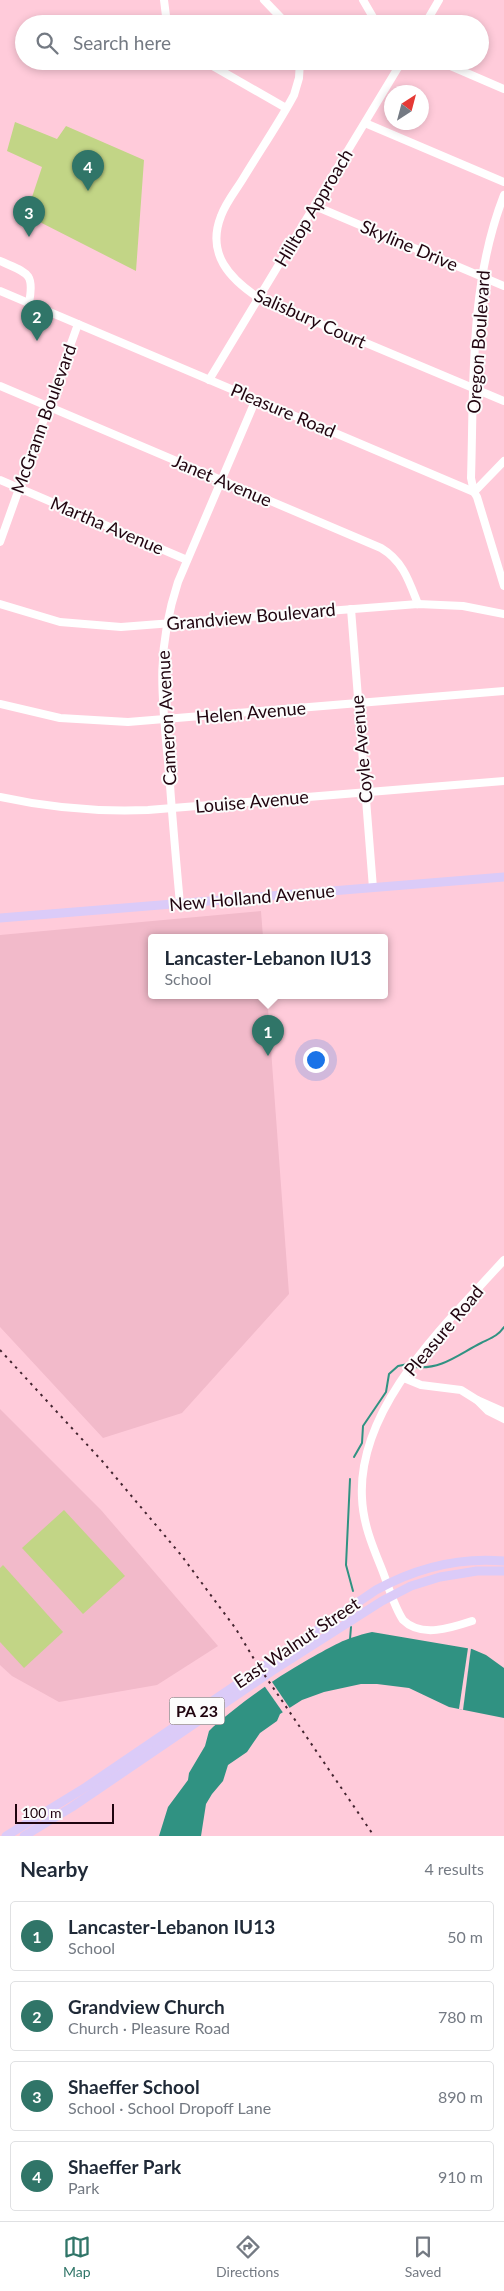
<!DOCTYPE html>
<meta charset="utf-8">
<style>
:root{--surface:#fff;--page:#f2f2f3;--text:#1f2937;--muted:#747a83;--line:#e0e1e3;--accent:#307568}
body{margin:0;font-family:Lato,sans-serif;background:var(--page);color:var(--text)}
.compass{position:absolute;left:384px;top:85px;width:45px;height:45px;border-radius:50%;background:var(--surface);box-shadow:0 2px 8px #0003;rotate:36deg}
.scale{position:absolute;left:15px;bottom:12px;width:99px;box-sizing:border-box;padding-left:5px;border:2px solid #20040f;border-top:0;font-size:14px;line-height:18px;white-space:nowrap;color:#20040f;-webkit-text-stroke:4px #fcfcfc;paint-order:stroke}
.you{position:absolute;left:315px;top:1059px;width:18px;height:18px;margin:-12px;border:4px solid #fff;border-radius:50%;background:#1a73e8;box-shadow:0 0 0 8px #1a73e833}
.badge{display:grid;place-items:center;width:32px;height:32px;border-radius:50%;background:var(--accent);color:#fff;font-size:16px;font-weight:700}
.pin{position:absolute;translate:-50% -41px;filter:drop-shadow(0 1px 2px #0008)}
.pin::after{content:'';position:absolute;top:26px;width:18px;height:15px;background:inherit;clip-path:polygon(0 0,100% 0,50% 100%)}
.popup{position:absolute;left:148px;top:934px;width:240px;height:65px;box-sizing:border-box;display:grid;place-content:center;border-radius:5px;background:var(--surface);filter:drop-shadow(0 1px 4px #0005);font-size:16px;white-space:nowrap;color:var(--muted)}
.popup b{font-size:19px;color:var(--text)}
.popup::after{content:'';position:absolute;left:50%;top:100%;margin-left:-10px;border:10px solid transparent;border-top-color:var(--surface)}
.list{margin:0;padding:0;list-style:none}
h2{display:flex;justify-content:space-between;align-items:center;height:65px;margin:0;padding:0 20px;font-size:21px}
h2 small{font-size:16px;font-weight:400;color:var(--muted)}
.list li{display:grid;grid-template-columns:32px 1fr auto;gap:15px;align-items:center;box-sizing:border-box;height:70px;margin:0 10px 10px;padding:0 10px;border:1px solid var(--line);border-radius:5px}
.list b{display:block;font-size:19px;white-space:nowrap}
.list p{margin:0;font-size:16px;white-space:nowrap;color:var(--muted)}
.list em{font-size:16px;font-style:normal;color:var(--muted)}
.icon{flex:none;width:28px;height:28px;fill:none;stroke:currentColor;stroke-width:2;stroke-linecap:round;stroke-linejoin:round}
.map{position:relative;flex:none;width:504px;height:1836px;overflow:hidden}
.search{position:absolute;background:var(--surface);box-shadow:0 2px 8px #0003;left:15px;right:15px;top:15px;height:55px;display:flex;align-items:center;gap:12px;box-sizing:border-box;padding:0 18px;border-radius:28px;color:var(--muted);font-size:19px}
.sheet{height:385px;background:var(--surface)}
nav{display:flex;justify-content:space-around;align-items:center;box-sizing:border-box;height:70px;border-top:1px solid var(--line);background:var(--surface);font-size:14px;color:var(--muted)}
nav a{display:grid;justify-items:center;gap:2px}
nav .on{color:var(--accent)}
.map>svg:first-child{display:block}
.built{fill:#f2baca}
.green{fill:#c2d586}
.water{fill:#309282}
.pier{fill:#ffcbda}
.lines{fill:none;stroke-linecap:round;stroke-linejoin:round}
.stream{stroke:#309282;stroke-width:2}
.minor{stroke:#fff;stroke-width:8}
.major{stroke:#dbcbf8;stroke-width:9}
.rail{stroke:#43242f;stroke-width:2;stroke-dasharray:2.5 5;stroke-linecap:butt}
.labels{text-anchor:middle;stroke-width:4;stroke-linejoin:round;paint-order:stroke}
.shield{fill:#fcfcfc;stroke:#624e56;stroke-width:1}
.shield-label{font-size:16px;font-weight:bold;fill:#20040f}
.street-label{font-size:18px;fill:#20040f;stroke:#fcfcfc}
</style>
<div class="map">
<svg width="504" height="1836" viewBox="0 0 504 1836">
<rect width="100%" height="100%" fill="#ffcbda"/>
<g class="built">
<polygon points="261,911 263,937 152,937 152,995 267,995 289,1294 182,1413 103,1438 0,1327 0,935"/>
<polygon points="0,1409 101,1510 218,1646 157,1685 59,1702 12,1676 0,1665"/>
</g>
<g class="green">
<polygon points="15,122 57,139 66,126 144,160 136,271 26,215 42,167 7,151"/>
<polygon points="64,1510 125,1576 83,1614 22,1548"/>
<polygon points="3,1565 63,1632 24,1668 0,1642 0,1568"/>
</g>
<path class="water" d="M372,1632l100,17 14,6 18,13v50l-55,-11 -40,-19 -32,-4h-16l-37,8 -22,8 -22,14 -3,7 -17,12 -13,19 -19,13 -5,16 -11,13 -6,10 -5,32h-42l9,-29 20,-27 1,-7 16,-27 4,-15 4,-4c30,-26 61,-48 96,-68 26,-14 33,-20 63,-27z"/>
<g class="pier">
<polygon points="468,1648 471,1648 463,1710 459,1709"/>
<polygon points="270,1679 291,1710 284,1714 263,1684"/>
</g>
<g class="lines">
<g class="stream">
<path d="M415,1367c26,3 44,-13 66,-24 10,-5 17,-7 23,-16"/>
<polyline points="354,1457 362,1443 363,1426 386,1392 389,1374 398,1366 408,1364"/>
<polyline points="350,1479 346,1565 353,1591"/>
<polyline points="350,1639 351,1627"/>
</g>
<g class="minor">
<polyline points="164,0 167,24"/>
<polyline points="264,0 287,24"/>
<polyline points="363,0 377,24"/>
<polyline points="425,24 439,0"/>
<polyline points="204,61 286,108"/>
<path d="M300,61l-1,17 -5,17c-15,28 -33,54 -50,82 -7,12 -18,25 -23,39 -15,38 9,63 38,82l245,103"/>
<polyline points="439,61 504,89"/>
<polyline points="365,123 504,182"/>
<polyline points="315,206 504,286"/>
<path d="M0,261c27,12 35,11 29,42"/>
<polyline points="0,291 474,492 477,497 504,586"/>
<polyline points="209,380 402,61"/>
<path d="M0,386l381,162c22,13 28,33 37,56"/>
<polyline points="0,480 187,560"/>
<path d="M474,492l-3,-14c3,-94 -2,-194 33,-283"/>
<polyline points="474,492 504,461"/>
<polyline points="0,542 78,324"/>
<polyline points="0,604 60,622 121,627 418,604 463,606 504,614"/>
<polyline points="351,609 373,888"/>
<polyline points="0,704 60,718 128,722 504,691"/>
<path d="M0,797c50,11 97,15 148,13l356,-29"/>
<path d="M180,904c-4,-44 -8,-89 -11,-133 -7,-71 -14,-119 9,-189l78,-183"/>
<polyline points="404,1378 421,1385 461,1390 477,1400 488,1411 504,1419"/>
<polyline points="477,1400 504,1412"/>
<path d="M472,1621c-21,7 -51,17 -69,-1 -10,-15 -15,-36 -22,-53 -9,-22 -18,-44 -19,-69 -5,-92 85,-175 142,-238"/>
</g>
<g class="major">
<polyline points="0,918 504,877"/>
<path d="M6,1836l80,-49 290,-197c40,-22 82,-33 128,-29"/>
<polyline points="24,1836 72,1807 272,1671 382,1601 411,1586 440,1577 477,1571 504,1571"/>
</g>
<polyline class="rail" points="0,1350 103,1462 181,1555 236,1629 257,1664 374,1836"/>
</g>
<g class="labels">
<rect class="shield" x="169.5" y="1697.5" width="55" height="27" rx="4"/>
<g class="shield-label">
<text x="197" y="1717">PA 23</text>
</g>
<g class="street-label">
<text transform="translate(314 208) rotate(-59)" y="6">Hilltop Approach</text>
<text transform="translate(409 246) rotate(23)" y="6">Skyline Drive</text>
<text transform="translate(310 319) rotate(24)" y="6">Salisbury Court</text>
<text transform="translate(479 342) rotate(-86)" y="6">Oregon Boulevard</text>
<text transform="translate(283 411) rotate(23)" y="6">Pleasure Road</text>
<text transform="translate(44 419) rotate(-70)" y="6">McGrann Boulevard</text>
<text transform="translate(222 481) rotate(23)" y="6">Janet Avenue</text>
<text transform="translate(107 526) rotate(23)" y="6">Martha Avenue</text>
<text transform="translate(251 617) rotate(-5)" y="6">Grandview Boulevard</text>
<text transform="translate(251 713) rotate(-5)" y="6">Helen Avenue</text>
<text transform="translate(167 718) rotate(-93)" y="6">Cameron Avenue</text>
<text transform="translate(362 749) rotate(-95)" y="6">Coyle Avenue</text>
<text transform="translate(252 802) rotate(-5)" y="6">Louise Avenue</text>
<text transform="translate(252 898) rotate(-5)" y="6">New Holland Avenue</text>
<text transform="translate(444 1331) rotate(-50)" y="6">Pleasure Road</text>
<text transform="translate(297 1643) rotate(-34)" y="6">East Walnut Street</text>
</g>
</g>
</svg>
<svg class="compass" viewBox="-18 -18 36 36"><path d="M0-13l5 13h-10z" fill="#e53935"/><path d="M0 13l5-13h-10z" fill="#747a83"/></svg>
<div class="scale">100 m</div>
<div class="you"></div>
<div class="pin badge" style="left:268px;top:1056px">1</div>
<div class="popup"><b>Lancaster-Lebanon IU13</b>School</div>
<div class="pin badge" style="left:37px;top:341px">2</div>
<div class="pin badge" style="left:29px;top:237px">3</div>
<div class="pin badge" style="left:88px;top:191px">4</div>
<div class="search"><svg class="icon" aria-label="search" viewBox="0 0 24 24"><circle cx="10" cy="10" r="6"/><path d="M15 15l6 6"/></svg>Search here</div>
</div>
<section class="sheet">
<h2>Nearby<small>4 results</small></h2>
<ul class="list">
<li><span class="badge">1</span><div><b>Lancaster-Lebanon IU13</b><p>School</p></div><em>50 m</em></li>
<li><span class="badge">2</span><div><b>Grandview Church</b><p>Church · Pleasure Road</p></div><em>780 m</em></li>
<li><span class="badge">3</span><div><b>Shaeffer School</b><p>School · School Dropoff Lane</p></div><em>890 m</em></li>
<li><span class="badge">4</span><div><b>Shaeffer Park</b><p>Park</p></div><em>910 m</em></li>
</ul>
</section>
<nav>
<a class="on"><svg class="icon" aria-label="map" viewBox="0 0 24 24"><path d="M3 6l6-2 6 2 6-2v14l-6 2-6-2-6 2zM9 4v14M15 6v14"/></svg>Map</a>
<a><svg class="icon" aria-label="directions" viewBox="0 0 24 24"><path d="M12 3l9 9-9 9-9-9zM9 14v-3h6M13 9l2 2-2 2"/></svg>Directions</a>
<a><svg class="icon" aria-label="saved" viewBox="0 0 24 24"><path d="M7 4h10v16l-5-4-5 4z"/></svg>Saved</a>
</nav>
